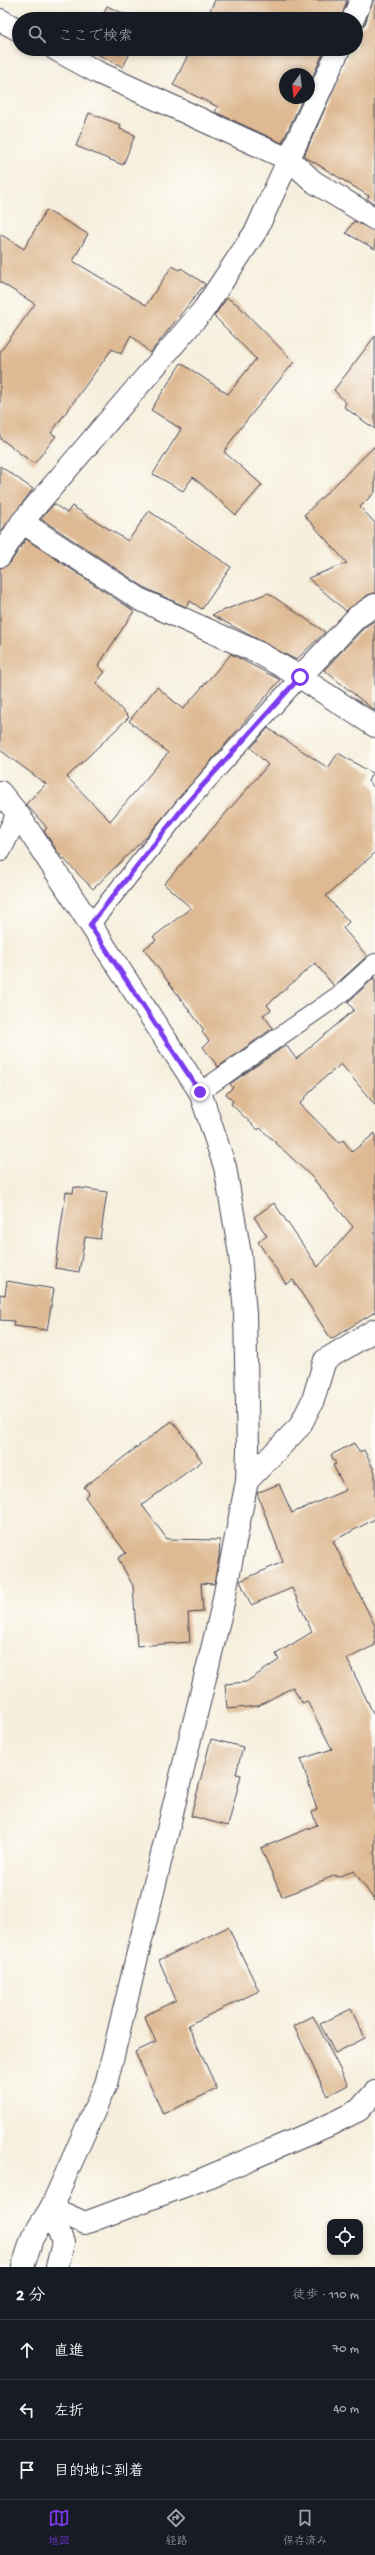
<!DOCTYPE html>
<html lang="ja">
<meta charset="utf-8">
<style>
:root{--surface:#171b24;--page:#20242c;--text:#f1f3f6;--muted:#9ea1a6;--line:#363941;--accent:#7c3aed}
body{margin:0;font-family:"Gochi Hand","Klee One",sans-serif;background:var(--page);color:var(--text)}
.controls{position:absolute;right:12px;bottom:12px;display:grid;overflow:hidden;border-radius:8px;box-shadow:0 2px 6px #0003}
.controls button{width:36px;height:36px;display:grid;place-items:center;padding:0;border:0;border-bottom:1px solid var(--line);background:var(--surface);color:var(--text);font:20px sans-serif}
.compass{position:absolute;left:279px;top:68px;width:36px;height:36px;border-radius:50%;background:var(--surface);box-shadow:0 2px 6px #0003;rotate:195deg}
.stop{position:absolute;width:12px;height:12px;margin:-9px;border:3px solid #7c3aed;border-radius:50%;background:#fff}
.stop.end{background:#7c3aed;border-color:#fff;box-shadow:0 1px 4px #0008}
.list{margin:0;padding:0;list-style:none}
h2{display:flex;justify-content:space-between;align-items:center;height:52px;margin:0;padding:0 16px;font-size:17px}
h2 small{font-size:13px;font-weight:400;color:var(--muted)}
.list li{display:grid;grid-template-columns:26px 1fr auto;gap:12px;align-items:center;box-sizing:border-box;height:60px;padding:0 16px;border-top:1px solid var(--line)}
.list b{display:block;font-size:15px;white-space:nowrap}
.list em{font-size:13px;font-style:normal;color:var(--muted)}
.icon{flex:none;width:22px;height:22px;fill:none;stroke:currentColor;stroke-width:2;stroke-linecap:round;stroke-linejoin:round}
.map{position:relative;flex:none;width:375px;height:2267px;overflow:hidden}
.search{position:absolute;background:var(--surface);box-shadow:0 2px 6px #0003;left:12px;right:12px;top:12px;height:44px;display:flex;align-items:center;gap:10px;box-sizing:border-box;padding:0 14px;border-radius:22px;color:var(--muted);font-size:15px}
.sheet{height:232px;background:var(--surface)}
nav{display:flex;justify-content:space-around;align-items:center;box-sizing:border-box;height:56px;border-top:1px solid var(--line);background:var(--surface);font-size:11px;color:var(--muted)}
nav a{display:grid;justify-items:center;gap:2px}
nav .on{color:var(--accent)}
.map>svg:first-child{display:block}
.building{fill:#deb993}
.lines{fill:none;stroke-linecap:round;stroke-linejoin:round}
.lane-casing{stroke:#424153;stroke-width:20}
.street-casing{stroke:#424153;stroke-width:24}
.lane{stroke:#fff;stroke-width:18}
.street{stroke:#fff;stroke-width:22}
.route{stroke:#7c3aed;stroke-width:5}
</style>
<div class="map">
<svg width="375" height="2267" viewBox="0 0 375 2267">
<rect width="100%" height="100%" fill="#fdfcf7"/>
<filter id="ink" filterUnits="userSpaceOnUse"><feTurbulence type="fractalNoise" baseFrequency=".025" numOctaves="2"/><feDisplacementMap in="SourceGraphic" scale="8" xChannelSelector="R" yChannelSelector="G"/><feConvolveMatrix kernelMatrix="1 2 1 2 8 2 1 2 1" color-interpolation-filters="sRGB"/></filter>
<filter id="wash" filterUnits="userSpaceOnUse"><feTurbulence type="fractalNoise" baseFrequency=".012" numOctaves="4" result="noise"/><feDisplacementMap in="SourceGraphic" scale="16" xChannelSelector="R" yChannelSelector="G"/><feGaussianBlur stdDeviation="0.9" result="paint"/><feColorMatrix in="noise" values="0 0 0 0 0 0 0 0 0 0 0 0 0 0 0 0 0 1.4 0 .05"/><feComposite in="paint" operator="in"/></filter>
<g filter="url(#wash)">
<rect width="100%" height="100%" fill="#f6efdd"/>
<g id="blocks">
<g class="building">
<polygon points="215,0 347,0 341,19 206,19"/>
<polygon points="373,0 375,0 375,204 367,199 369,196 304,156 351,49 356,49 356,31 365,24"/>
<polygon points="107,6 135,19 101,19"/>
<polygon points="87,49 132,49 123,67"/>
<polygon points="191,49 325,49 309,85 309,74 285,74 285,98 303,98 282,143 215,112 218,107 173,85"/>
<polygon points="89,113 121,125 120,129 135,135 123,165 76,146"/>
<polygon points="46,210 88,234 73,261 146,305 172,266 180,270 181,268 205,284 150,353 131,335 121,354 112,349 51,433 56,436 34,464 0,438 0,352 35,304 0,282 0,234 24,249"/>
<polygon points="354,221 375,231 375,249 346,233"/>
<polygon points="227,298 237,304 294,362 238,431 224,452 262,485 236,515 193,477 183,491 153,474 181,429 151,410 181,363 228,394 256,359 214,316"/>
<polygon points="375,336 375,429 344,407 346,403 334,390"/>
<polygon points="375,446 375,492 360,507 375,523 375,593 368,595 346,611 308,578 347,563 304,515"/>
<polygon points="0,466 33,489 0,533"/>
<polygon points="54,504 67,513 72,506 128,541 149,511 231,567 202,609 190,601 186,607 147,589 41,519"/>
<polygon points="26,539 134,611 98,666 105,672 96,683 129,717 67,777 110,821 168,753 129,721 157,687 183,709 231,654 280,680 148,835 93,889 59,854 44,831 47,828 26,804 46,784 0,750 0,568 10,563"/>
<polygon points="268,593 325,632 296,660 212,615"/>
<polygon points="375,620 375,711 324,670 365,627"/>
<polygon points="268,728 328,768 338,753 372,773 368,781 375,789 375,853 326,896 349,922 343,928 367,956 334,986 315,963 267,1005 271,1010 263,1015 273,1028 218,1067 203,1047 209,1041 202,1032 204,1030 144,949 156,940 153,937 191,908 164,884 268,765 251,748"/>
<polygon points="375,977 375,1105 341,1064 316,1085 300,1104 339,1143 343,1140 352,1152 375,1133 375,1312 331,1339 293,1280 286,1284 258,1242 267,1236 254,1217 274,1203 318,1267 353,1227 311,1176 260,1128 258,1130 231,1104 233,1101 226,1094 233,1087 230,1084 286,1045 296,1059 354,1010 348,1002"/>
<polygon points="74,1187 107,1192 100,1239 85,1237 79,1272 55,1268 66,1192 73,1193"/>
<polygon points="7,1281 54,1289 47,1330 13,1326 14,1321 0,1320 0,1294 5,1295"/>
<polygon points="172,1421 202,1461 142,1505 167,1539 220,1540 219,1557 214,1584 201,1583 203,1612 188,1613 190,1642 137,1646 133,1586 118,1558 126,1553 85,1497 89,1493 84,1487"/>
<polygon points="354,1443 359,1452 364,1450 375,1472 375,1519 333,1541 375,1626 375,1645 347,1659 375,1717 375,1901 354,1871 337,1877 336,1875 282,1897 261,1848 317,1825 312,1812 317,1810 301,1759 332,1749 307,1701 302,1703 293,1687 258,1706 227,1709 225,1684 246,1682 279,1660 276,1654 312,1632 292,1588 251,1605 240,1581 283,1562 257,1493 279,1484 292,1513 346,1490 333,1465 336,1464 331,1455"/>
<polygon points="211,1739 243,1747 236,1774 241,1775 228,1826 191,1816"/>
<polygon points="228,1927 259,1991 188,2025 217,2089 163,2114 135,2052 156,2042 144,2016 176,2000 159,1960"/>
<polygon points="351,2009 365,2038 335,2053 320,2024"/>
<polygon points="313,2016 348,2085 327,2096 294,2026"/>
</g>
</g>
</g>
<g filter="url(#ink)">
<use href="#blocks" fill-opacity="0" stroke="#424153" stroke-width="1"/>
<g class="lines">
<g class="lane-casing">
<g id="lane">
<polyline points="90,925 187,803 300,677"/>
<polyline points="200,1092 342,993 375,963"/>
</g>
</g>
<g class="street-casing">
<g id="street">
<polyline points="353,19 361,0"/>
<polyline points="0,20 19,30"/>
<polyline points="55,49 97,72 290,160 314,182 375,219"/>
<polyline points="22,522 141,600 259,653 300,677 375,726"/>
<polyline points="0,556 22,522 204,309 256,231 339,49"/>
<polyline points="300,677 357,617 375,605"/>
<polyline points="0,792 18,814 200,1092 225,1167 240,1254 245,1314 248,1448 247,1481 222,1608 106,2084 51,2208 32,2238 23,2267"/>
<polyline points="0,850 18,814"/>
<polyline points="247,1481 300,1426 313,1400 325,1360 375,1330"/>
<polyline points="51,2208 85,2223 203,2179 327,2126 359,2110 375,2092"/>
<polyline points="51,2208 63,2243 57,2267"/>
</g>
</g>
<use href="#lane" class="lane"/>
<use href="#street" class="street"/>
</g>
</g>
<g class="lines" filter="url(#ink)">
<polyline class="route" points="200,1092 90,925 187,803 300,677"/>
</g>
</svg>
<div class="controls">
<button><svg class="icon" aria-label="locate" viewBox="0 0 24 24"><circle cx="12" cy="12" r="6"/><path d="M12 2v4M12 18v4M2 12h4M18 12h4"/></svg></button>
</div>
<svg class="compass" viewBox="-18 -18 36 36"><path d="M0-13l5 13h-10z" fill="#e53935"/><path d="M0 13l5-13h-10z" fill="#9ea1a6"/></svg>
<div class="stop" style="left:300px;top:677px"></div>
<div class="stop end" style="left:200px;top:1092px"></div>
<div class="search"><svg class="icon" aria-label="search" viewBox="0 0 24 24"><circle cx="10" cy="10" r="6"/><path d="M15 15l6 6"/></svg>ここで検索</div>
</div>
<section class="sheet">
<h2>2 分<small>徒歩 · 110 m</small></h2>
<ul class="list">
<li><svg class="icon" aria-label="ahead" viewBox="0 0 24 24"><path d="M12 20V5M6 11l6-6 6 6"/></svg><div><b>直進</b></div><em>70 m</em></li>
<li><svg class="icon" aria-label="left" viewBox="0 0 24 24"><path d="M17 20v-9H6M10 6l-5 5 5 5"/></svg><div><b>左折</b></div><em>40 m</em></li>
<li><svg class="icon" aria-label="arrive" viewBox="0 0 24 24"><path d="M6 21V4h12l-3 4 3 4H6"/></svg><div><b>目的地に到着</b></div></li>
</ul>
</section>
<nav>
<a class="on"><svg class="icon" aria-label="map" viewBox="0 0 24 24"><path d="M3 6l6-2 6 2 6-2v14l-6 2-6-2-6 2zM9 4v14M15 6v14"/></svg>地図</a>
<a><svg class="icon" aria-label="directions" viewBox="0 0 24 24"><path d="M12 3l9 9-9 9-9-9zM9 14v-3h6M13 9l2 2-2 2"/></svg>経路</a>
<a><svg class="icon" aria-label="saved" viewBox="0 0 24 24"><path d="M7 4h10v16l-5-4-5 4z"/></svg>保存済み</a>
</nav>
